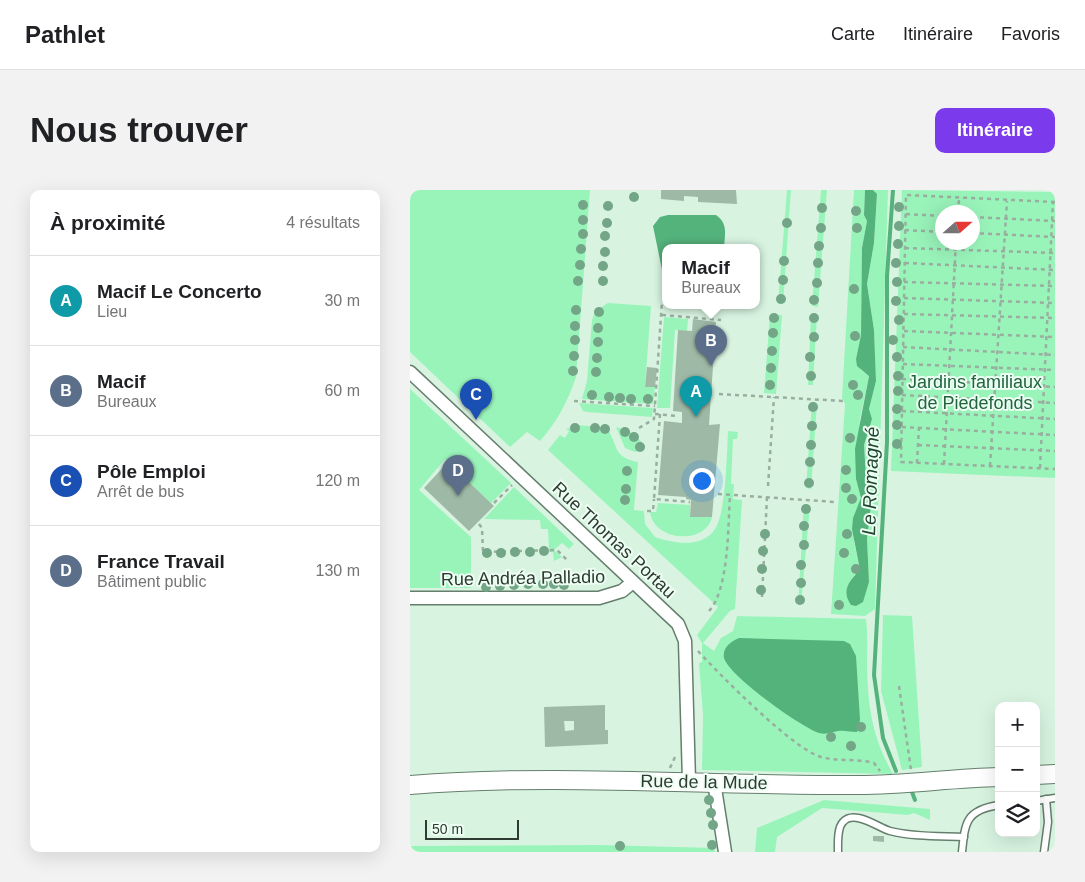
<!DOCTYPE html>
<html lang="fr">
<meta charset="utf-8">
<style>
:root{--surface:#fff;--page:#f2f2f2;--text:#202124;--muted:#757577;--line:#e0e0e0;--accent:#7c3aed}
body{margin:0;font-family:Arial,sans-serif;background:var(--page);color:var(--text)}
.controls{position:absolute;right:15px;bottom:15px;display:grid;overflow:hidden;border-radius:10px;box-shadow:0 5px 20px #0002}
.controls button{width:45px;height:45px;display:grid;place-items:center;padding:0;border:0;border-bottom:1px solid var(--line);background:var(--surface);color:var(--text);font:25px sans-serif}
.compass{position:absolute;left:525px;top:15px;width:45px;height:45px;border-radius:50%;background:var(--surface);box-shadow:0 5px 20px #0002;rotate:69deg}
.scale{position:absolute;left:15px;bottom:12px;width:94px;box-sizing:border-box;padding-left:5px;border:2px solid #2f3a32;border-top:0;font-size:14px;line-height:18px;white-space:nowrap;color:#2f3a32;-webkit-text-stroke:4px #edfef3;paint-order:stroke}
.you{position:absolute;left:291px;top:290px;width:18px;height:18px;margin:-12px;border:4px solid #fff;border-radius:50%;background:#1a73e8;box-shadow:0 0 0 8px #1a73e833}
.badge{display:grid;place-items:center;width:32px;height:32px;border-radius:50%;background:var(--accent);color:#fff;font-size:16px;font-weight:700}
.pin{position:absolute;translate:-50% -41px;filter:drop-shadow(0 1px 2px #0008)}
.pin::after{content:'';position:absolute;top:26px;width:18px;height:15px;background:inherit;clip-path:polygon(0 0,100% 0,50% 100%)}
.popup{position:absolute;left:252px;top:54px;width:98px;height:65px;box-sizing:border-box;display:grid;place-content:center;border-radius:10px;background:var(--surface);filter:drop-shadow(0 1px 4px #0005);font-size:16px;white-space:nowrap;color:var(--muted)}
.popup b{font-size:19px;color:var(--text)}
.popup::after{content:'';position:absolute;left:50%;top:100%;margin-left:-10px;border:10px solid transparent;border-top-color:var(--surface)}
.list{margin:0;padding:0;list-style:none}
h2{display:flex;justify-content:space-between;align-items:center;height:65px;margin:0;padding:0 20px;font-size:21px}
h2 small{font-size:16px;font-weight:400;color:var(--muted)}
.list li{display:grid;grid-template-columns:32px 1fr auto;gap:15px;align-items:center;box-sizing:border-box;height:90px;padding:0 20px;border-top:1px solid var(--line)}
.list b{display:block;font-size:19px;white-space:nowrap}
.list p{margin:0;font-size:16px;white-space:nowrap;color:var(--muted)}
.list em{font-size:16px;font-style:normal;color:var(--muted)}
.icon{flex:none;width:28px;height:28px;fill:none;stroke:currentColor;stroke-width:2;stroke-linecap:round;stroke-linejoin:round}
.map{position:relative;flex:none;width:645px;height:662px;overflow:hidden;border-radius:10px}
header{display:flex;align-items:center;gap:30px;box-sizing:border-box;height:70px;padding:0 25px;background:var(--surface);border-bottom:1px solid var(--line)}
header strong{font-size:24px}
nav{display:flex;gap:28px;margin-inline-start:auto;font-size:18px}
.intro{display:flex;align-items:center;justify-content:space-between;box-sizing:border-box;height:120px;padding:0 30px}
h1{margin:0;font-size:35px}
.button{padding:12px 22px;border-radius:10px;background:var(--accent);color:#fff;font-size:18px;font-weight:700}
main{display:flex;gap:30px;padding:0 30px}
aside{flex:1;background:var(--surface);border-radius:10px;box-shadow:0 5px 20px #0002}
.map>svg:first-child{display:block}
.green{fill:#99f4ba;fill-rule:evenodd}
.water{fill:#54b27b}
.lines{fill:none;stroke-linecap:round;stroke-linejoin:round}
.stream{stroke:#54b27b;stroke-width:4}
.building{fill:#9ebaa7;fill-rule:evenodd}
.lane-casing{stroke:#657e6d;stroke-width:9}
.street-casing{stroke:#657e6d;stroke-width:15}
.secondary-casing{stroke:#657e6d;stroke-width:20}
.path{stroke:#99ae9f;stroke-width:2.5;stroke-dasharray:4 4;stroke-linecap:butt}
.lane{stroke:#fff;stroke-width:6}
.street{stroke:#fff;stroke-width:12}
.secondary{stroke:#fff;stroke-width:18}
.tree{fill:#73a587}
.labels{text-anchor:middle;stroke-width:4;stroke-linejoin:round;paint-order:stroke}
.park-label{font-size:18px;fill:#21643e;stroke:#edfef3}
.street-label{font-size:18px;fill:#2f3a32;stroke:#edfef3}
.water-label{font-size:19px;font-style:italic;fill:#1f462f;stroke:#edfef3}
</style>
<header>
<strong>Pathlet</strong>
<nav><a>Carte</a><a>Itinéraire</a><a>Favoris</a></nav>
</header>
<div class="intro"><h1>Nous trouver</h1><a class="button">Itinéraire</a></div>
<main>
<aside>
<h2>À proximité<small>4 résultats</small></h2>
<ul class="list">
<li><span class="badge" style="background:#0f9aa8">A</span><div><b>Macif Le Concerto</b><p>Lieu</p></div><em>30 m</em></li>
<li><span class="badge" style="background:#5c6f8a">B</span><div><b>Macif</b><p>Bureaux</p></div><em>60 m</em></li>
<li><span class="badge" style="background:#1a4fb4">C</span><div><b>Pôle Emploi</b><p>Arrêt de bus</p></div><em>120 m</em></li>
<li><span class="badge" style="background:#5c6f8a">D</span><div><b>France Travail</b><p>Bâtiment public</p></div><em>130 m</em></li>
</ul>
</aside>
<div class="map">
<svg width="645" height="662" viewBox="0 0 645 662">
<rect width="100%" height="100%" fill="#d8f4e1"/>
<g class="green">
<path d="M0,0h180l-14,187c-8,24 -19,45 -36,64l-13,-9 -17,15 -100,-95z"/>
<polygon points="377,0 381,0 373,114 368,114"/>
<polygon points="411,0 417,0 408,117 402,116"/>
<polygon points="444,0 455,0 454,25 457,31 452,58 451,145 446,169 451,180 459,185 450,229 446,289 451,308 444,352 450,380 442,388 459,392 457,349 462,308 456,287 454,255 462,229 459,219 466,191 464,140 457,94 464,53 467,5 463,0 478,0 465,419 455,426 421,424 435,214 432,208"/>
<path d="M492,0l153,2v286l-164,-7zM532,22h30v30h-30z"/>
<polygon points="198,113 241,116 235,196 245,197 243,214 172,209 177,191 182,130 185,121"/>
<polygon points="360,124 372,125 366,204 354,203"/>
<polygon points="401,124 407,125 403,195 398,195"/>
<polygon points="254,127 278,129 277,141 265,140 260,218 247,218"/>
<polygon points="0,199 101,293 81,313 35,269 9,300 61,347 61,398 0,398"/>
<polygon points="402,212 407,213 401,299 396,298"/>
<polygon points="169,213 243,218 242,227 177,222 173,221"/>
<path d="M168,235l29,3c12,18 5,29 31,34l-4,48 10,1 1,13 10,13c19,7 48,11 60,-8 11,-16 12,-77 13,-98l10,1 -1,7h-4l-2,45h3l-1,15 9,1 -7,109 -5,2 -27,32 11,8 7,-13 12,-7 4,-15 129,3c2,16 1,31 1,47 1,41 5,71 26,108l-191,-4 1,-55 -4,-52 3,-1v-19l-5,-8 21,-28 -170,-157 12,-15 5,3 4,-7 -3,-2z"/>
<polygon points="206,237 219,241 232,252 231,260 225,262 215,258"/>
<polygon points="104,297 164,354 159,359 152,353 144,360 152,367 144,371 143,362 139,362 138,339 131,339 130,330 74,329"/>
<path d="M248,313l32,2v12h22c-6,28 -58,25 -62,-5h6z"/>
<polygon points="394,314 400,315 391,415 388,415"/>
<polygon points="473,425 502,426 512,577 492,580 471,501"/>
<polygon points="414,610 520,619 520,630 504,623 498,625 412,618 367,647 365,662 345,662 347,638"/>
<polygon points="190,655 304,658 305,662 0,662 0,656"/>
</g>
<g class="water">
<path d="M455,0h8l4,4 -3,49 -7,41 7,46 2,51 -7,28 3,10 -8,26 2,32 6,21 -5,41 2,43 -6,20 -7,4 -5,-1c-10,-14 -2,-24 9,-35l-8,-41 1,-11 8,-20 -5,-19 -1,-30 14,-73 -12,-10 -1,-7 5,-24 1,-87 5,-27 -3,-6z"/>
<path d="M258,25h48c12,8 9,19 8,32h-58v42l-13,-63 7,-9z"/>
<path d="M329,448l105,3 6,3 6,12 4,64 -3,12c-6,0 -13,-2 -19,-1 -7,1 -11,4 -19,2 -18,-6 -90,-57 -95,-75 -2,-10 7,-17 15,-20z"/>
</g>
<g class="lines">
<g class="stream">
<polyline points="483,0 477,86 477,252 464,485 473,548 486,581"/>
<polyline points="502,602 505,610"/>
</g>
</g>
<g class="building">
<polygon points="251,0 326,0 327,14 288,12 288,7 274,6 274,11 251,9"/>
<polygon points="283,129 306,132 299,235 310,234 302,327 280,327 281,310 276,309 276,307 248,305 254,231 272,233 272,222 263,221 268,140 282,141"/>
<polygon points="237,177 247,178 245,197 235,197"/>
<polygon points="38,272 84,316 59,341 14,298"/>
<path d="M195,515v25h3v14l-63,3 -1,-40zM154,531h10v9l-9,1z"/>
<polygon points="463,646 474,646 474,652 463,651"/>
</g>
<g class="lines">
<g class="lane-casing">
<g id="lane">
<polyline points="626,611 645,608"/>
<path d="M428,662c0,-8 -1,-24 5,-30 11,-13 36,6 47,9 23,6 50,5 74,6"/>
<path d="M552,662c3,-30 4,-42 37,-47"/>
<polyline points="634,662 638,632 636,609"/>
</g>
</g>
<g class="street-casing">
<g id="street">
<polyline points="0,182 268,434 275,451 279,591"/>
<polyline points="0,408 189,408 212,401 223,392"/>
<polyline points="304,592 315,662"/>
</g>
</g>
<g class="secondary-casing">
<g id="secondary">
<polyline points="626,585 645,584"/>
<path d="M0,595c150,-12 299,1 449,0 47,0 93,-7 140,-8"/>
</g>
</g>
<g class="path">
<polyline points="645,12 496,5 491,272 645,279"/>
<polyline points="548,22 549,9"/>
<polyline points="496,24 532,26"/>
<polyline points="562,27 645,31"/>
<polyline points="495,40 532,42"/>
<polyline points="562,43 645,47"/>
<polyline points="495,58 645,63"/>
<polyline points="495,73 645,80"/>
<polyline points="494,92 645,96"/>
<polyline points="494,108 645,113"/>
<polyline points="494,124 645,128"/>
<polyline points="252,125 311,130"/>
<polyline points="494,141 645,147"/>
<polyline points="493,157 645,165"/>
<polyline points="493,174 645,180"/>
<polyline points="492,189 645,197"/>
<polyline points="309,204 433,211"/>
<polyline points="492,205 645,213"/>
<polyline points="164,211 245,216"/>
<polyline points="492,221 645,229"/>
<polyline points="245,224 267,226"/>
<polyline points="250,224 244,309 280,312"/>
<polyline points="492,237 645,245"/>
<polyline points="229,238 244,229 252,111"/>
<polyline points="508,255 645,261"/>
<polyline points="507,273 509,237"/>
<polyline points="534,274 546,52"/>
<polyline points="580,276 597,11"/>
<polyline points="630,278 643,12"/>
<polyline points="358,296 364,207"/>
<polyline points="308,304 425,312"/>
<polyline points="84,313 102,295"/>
<polyline points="237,321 243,321 244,309"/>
<polyline points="69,334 72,338 73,362 147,360 157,370"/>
<polyline points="352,407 357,307"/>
<path d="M299,421c20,-21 19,-86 21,-116"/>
<path d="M288,461c22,24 95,98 123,106 17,5 36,1 53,6l6,8"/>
<polyline points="489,496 501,580"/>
<polyline points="260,578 265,567"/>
</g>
<use href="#lane" class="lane"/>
<use href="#street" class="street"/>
<use href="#secondary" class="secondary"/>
</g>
<g class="tree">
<circle cx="224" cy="7" r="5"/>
<circle cx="173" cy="15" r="5"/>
<circle cx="198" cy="16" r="5"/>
<circle cx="489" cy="17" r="5"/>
<circle cx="412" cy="18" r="5"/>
<circle cx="446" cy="21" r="5"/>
<circle cx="173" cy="30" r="5"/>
<circle cx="197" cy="33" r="5"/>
<circle cx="377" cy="33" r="5"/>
<circle cx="489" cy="36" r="5"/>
<circle cx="411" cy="38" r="5"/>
<circle cx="447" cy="38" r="5"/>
<circle cx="173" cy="44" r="5"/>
<circle cx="195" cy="46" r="5"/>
<circle cx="488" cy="54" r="5"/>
<circle cx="409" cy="56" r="5"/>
<circle cx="171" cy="59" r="5"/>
<circle cx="195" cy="62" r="5"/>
<circle cx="374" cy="71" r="5"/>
<circle cx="408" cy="73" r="5"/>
<circle cx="486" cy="73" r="5"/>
<circle cx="170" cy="75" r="5"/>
<circle cx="193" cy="76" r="5"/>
<circle cx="373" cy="90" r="5"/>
<circle cx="168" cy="91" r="5"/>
<circle cx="193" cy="91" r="5"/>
<circle cx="487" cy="92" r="5"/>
<circle cx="407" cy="93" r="5"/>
<circle cx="444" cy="99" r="5"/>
<circle cx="371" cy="109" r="5"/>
<circle cx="404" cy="110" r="5"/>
<circle cx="486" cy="111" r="5"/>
<circle cx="166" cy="120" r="5"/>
<circle cx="189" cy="122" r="5"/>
<circle cx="364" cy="128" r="5"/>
<circle cx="404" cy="128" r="5"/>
<circle cx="489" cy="130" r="5"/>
<circle cx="165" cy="136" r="5"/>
<circle cx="188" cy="138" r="5"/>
<circle cx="363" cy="143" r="5"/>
<circle cx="445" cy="146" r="5"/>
<circle cx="404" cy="147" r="5"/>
<circle cx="165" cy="150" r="5"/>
<circle cx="483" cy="150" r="5"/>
<circle cx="188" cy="152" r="5"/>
<circle cx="362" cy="161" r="5"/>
<circle cx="164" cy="166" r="5"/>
<circle cx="400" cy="167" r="5"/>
<circle cx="487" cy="167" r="5"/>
<circle cx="187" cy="168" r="5"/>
<circle cx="361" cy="178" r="5"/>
<circle cx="163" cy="181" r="5"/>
<circle cx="186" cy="182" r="5"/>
<circle cx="401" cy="186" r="5"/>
<circle cx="488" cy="186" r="5"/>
<circle cx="360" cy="195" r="5"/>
<circle cx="443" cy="195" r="5"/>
<circle cx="488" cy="201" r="5"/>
<circle cx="182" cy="205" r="5"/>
<circle cx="448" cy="205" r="5"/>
<circle cx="199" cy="207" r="5"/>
<circle cx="210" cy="208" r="5"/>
<circle cx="221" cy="209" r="5"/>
<circle cx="238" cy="209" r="5"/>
<circle cx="403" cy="217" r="5"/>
<circle cx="487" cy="219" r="5"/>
<circle cx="487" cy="235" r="5"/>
<circle cx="402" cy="236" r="5"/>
<circle cx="165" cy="238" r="5"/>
<circle cx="185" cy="238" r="5"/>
<circle cx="195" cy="239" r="5"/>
<circle cx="215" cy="242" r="5"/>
<circle cx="224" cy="247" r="5"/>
<circle cx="440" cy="248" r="5"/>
<circle cx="487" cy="254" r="5"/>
<circle cx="401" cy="255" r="5"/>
<circle cx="230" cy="257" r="5"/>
<circle cx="400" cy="272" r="5"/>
<circle cx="436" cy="280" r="5"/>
<circle cx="217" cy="281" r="5"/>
<circle cx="399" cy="293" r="5"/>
<circle cx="436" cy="298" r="5"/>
<circle cx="216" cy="299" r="5"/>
<circle cx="442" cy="309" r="5"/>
<circle cx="215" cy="310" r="5"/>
<circle cx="396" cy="319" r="5"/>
<circle cx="394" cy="336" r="5"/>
<circle cx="355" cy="344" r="5"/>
<circle cx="437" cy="344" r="5"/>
<circle cx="394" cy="355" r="5"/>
<circle cx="134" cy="361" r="5"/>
<circle cx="353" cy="361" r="5"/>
<circle cx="105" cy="362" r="5"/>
<circle cx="120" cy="362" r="5"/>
<circle cx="77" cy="363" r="5"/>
<circle cx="91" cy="363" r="5"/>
<circle cx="434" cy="363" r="5"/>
<circle cx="391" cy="375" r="5"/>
<circle cx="352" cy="379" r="5"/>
<circle cx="446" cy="379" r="5"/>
<circle cx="391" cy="393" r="5"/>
<circle cx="118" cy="394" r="5"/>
<circle cx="133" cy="394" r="5"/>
<circle cx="144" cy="394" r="5"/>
<circle cx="104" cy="395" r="5"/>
<circle cx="154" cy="395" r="5"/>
<circle cx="90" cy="396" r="5"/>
<circle cx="76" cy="397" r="5"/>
<circle cx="351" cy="400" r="5"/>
<circle cx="390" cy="410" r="5"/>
<circle cx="429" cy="415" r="5"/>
<circle cx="451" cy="537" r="5"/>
<circle cx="421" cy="547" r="5"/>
<circle cx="441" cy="556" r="5"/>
<circle cx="299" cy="610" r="5"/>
<circle cx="301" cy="623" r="5"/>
<circle cx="303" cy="635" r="5"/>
<circle cx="302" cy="655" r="5"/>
<circle cx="210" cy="656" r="5"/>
</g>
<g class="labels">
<g class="park-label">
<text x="565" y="198">Jardins familiaux<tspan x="565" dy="21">de Piedefonds</tspan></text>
</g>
<g class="street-label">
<text transform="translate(204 350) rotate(43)" y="6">Rue Thomas Portau</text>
<text transform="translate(113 388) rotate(-1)" y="6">Rue Andréa Palladio</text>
<text transform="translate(294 592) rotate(1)" y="6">Rue de la Mude</text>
</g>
<g class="water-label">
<text transform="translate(460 291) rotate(-88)" y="7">Le Romagné</text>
</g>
</g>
</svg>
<div class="controls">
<button>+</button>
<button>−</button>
<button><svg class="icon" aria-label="layers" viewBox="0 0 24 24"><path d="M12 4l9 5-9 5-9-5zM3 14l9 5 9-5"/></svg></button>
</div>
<svg class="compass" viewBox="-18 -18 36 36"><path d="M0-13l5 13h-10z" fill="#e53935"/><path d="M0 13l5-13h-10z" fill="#757577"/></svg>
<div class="scale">50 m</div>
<div class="you"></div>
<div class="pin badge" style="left:286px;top:227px;background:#0f9aa8">A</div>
<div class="pin badge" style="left:301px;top:176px;background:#5c6f8a">B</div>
<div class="popup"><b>Macif</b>Bureaux</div>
<div class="pin badge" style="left:66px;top:230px;background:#1a4fb4">C</div>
<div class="pin badge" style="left:48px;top:306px;background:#5c6f8a">D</div>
</div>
</main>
